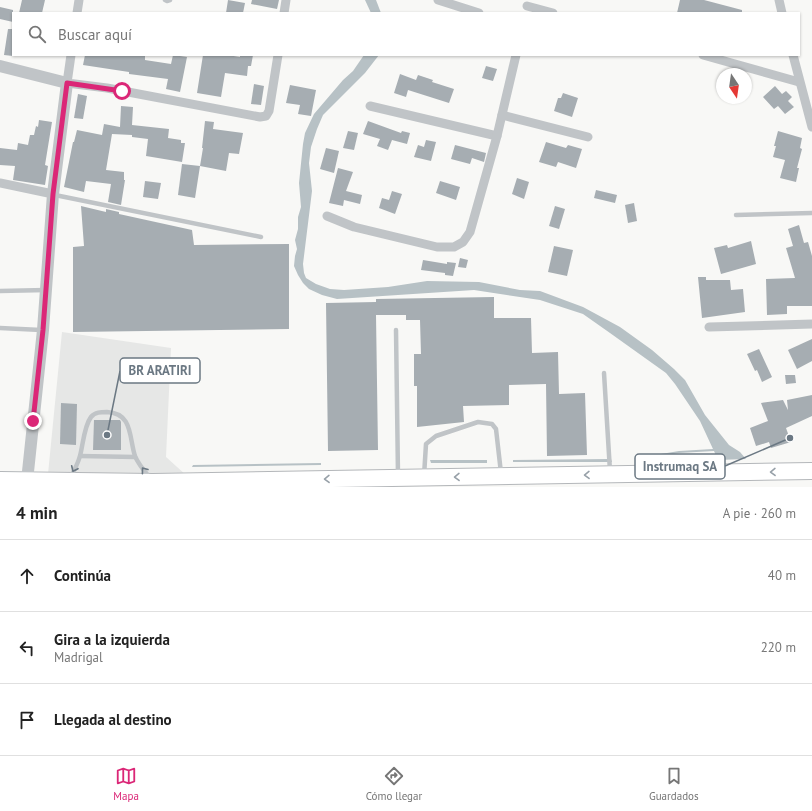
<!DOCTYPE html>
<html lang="es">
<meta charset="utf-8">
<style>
:root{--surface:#fff;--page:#f6f6f6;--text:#222;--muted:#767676;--line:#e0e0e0;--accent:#db2777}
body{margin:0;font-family:"PT Sans",sans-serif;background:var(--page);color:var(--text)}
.compass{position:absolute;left:716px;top:68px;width:36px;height:36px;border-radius:50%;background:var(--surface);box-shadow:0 1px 3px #0004;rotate:167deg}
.stop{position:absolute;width:12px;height:12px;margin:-9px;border:3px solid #db2777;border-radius:50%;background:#fff}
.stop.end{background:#db2777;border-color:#fff;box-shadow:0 1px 4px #0008}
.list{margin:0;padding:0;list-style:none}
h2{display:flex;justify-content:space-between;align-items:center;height:52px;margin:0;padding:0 16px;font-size:17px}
h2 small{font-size:13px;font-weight:400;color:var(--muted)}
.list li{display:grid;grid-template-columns:26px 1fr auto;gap:12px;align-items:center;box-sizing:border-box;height:72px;padding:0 16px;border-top:1px solid var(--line)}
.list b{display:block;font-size:15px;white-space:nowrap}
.list p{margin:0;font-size:13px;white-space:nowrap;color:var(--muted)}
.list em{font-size:13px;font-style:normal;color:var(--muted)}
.icon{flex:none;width:22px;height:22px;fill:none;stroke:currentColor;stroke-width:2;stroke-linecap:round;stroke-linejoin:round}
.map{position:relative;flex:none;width:812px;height:487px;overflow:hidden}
.search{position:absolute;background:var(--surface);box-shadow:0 1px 3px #0004;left:12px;right:12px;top:12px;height:44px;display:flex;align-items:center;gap:10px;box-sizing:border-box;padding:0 14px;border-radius:0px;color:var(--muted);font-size:15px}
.sheet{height:268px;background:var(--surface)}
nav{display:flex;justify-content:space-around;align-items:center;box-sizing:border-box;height:56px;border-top:1px solid var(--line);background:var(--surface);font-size:11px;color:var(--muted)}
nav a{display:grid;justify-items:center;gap:2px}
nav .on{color:var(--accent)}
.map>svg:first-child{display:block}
.built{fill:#e6e7e6}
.water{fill:#b7c1c5}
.building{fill:#a6adb2}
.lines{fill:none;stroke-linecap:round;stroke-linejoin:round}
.trunk-casing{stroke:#b4b7ba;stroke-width:18}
.service{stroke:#c0c4c7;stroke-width:4.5}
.minor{stroke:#c0c4c7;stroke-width:9}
.tertiary{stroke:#c0c4c7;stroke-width:12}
.trunk{stroke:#fff;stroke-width:16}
.oneway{stroke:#6b7883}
.oneway2{stroke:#97a0a8}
.route{stroke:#db2777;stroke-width:5}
.leader{fill:none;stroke:#6b7883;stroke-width:1.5}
.callout-dot{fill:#6b7883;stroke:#fff;stroke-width:1.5}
.callout{fill:#fff;stroke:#6b7883;stroke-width:1.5}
.callout-label{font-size:13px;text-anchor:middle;font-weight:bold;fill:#6b7883}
</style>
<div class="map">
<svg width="812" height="487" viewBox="0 0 812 487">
<rect width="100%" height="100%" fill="#f8f8f6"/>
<polygon class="built" points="62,332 171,348 166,457 187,476 48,474"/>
<g class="water">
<polygon points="365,0 376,0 381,13 371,13"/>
<polygon points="364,55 379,55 365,73 323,115 317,129 311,147 309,163 312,191 303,264 304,273 306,278 316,284 330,289 344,290 388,287 427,281 479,282 520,290 540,291 583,307 620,327 652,350 674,369 685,380 705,415 729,445 740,452 746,459 718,460 714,451 679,453 637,460 637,458 679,451 713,449 700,421 675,384 666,373 610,333 583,314 540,300 474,290 337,299 322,295 309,289 303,283 298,275 294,266 295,256 297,249 295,240 298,229 298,217 301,207 299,183 303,144 305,133 314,114 343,80 353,71"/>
<polygon points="611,459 612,462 513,462 513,460"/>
<polygon points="430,460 487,460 487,463 431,463"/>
<polygon points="321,463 321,465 192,467 193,465"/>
</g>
<g class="building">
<polygon points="22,0 45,0 42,13 19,13"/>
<polygon points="228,0 245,3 243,13 226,13"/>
<polygon points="252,0 279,0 277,9 251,4"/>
<polygon points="680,0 704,0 742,10 742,13 677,13"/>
<polygon points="0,7 13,10 13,22 0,19"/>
<polygon points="8,29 13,29 13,56 4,55"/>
<polygon points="85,55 134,55 145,56 145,60 171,64 173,55 187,57 180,92 166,89 168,79 129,74 129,72 83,65"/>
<polygon points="203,55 227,55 240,57 240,55 253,55 251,66 248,66 247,76 225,73 221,97 197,93"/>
<polygon points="486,66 497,69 493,81 482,78"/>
<polygon points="400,74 416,80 418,75 433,80 432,82 454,89 449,103 408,90 406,97 394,93"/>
<polygon points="254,84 264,86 261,105 251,104"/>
<polygon points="290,85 316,90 311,116 298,114 300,105 286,103"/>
<polygon points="775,86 782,94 786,91 792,97 788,101 794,107 785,114 778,106 774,109 763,97"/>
<polygon points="563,93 578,98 572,117 554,111 558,98 561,98"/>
<polygon points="78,94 87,96 83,119 74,118"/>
<polygon points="121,106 133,107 132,125 169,129 168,138 181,140 181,143 185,143 182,162 146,156 148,139 132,137 132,135 112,134 106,170 124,172 124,180 125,180 121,205 108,202 111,184 86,181 84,192 64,187 73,142 74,142 77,130 102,135 104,124 120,127"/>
<polygon points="39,120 52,122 45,165 48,166 45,185 13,180 15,166 0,165 0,148 17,150 18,143 28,145 30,135 34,135 36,126 38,127"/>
<polygon points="205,121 214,122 213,129 243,133 239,154 229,153 226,171 200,166 203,148 202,148"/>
<polygon points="368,121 401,133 402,131 410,133 407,144 392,140 388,150 377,146 380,139 363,134"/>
<polygon points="348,131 358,133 354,150 343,148"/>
<polygon points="778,131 802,138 800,148 802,149 797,168 799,168 796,182 780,178 785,160 773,157 776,146 774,146"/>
<polygon points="426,140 436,142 431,161 414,157 418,145 424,147"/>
<polygon points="546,142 566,148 568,145 582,149 576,168 558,162 556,167 539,162"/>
<polygon points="455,145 486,153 484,162 472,158 470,164 451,159"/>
<polygon points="326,148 339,151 334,173 320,169"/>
<polygon points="182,164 200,166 195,198 178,195"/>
<polygon points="338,168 353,172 346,191 362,195 360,204 344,200 343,206 329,203"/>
<polygon points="517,178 529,182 524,199 512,194"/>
<polygon points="145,181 161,183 158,199 143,197"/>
<polygon points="440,181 460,187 456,200 436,193"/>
<polygon points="596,190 617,195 615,203 594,198"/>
<polygon points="392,191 402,194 395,214 379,208 382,198 389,200"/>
<polygon points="634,203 637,221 628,223 625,205"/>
<polygon points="81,206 106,212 106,209 119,212 119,214 192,230 194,245 289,244 289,329 73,332 73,247 84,246"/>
<polygon points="555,206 565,209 559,229 549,226"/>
<polygon points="799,225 804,243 808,242 812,256 812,306 787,306 787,314 767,315 766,279 795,278 786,248 793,246 788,229"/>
<polygon points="751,241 756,264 721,274 714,248 727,245 728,248"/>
<polygon points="554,246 573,250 567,276 548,272"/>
<polygon points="460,258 468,260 466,268 458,267"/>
<polygon points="423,260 447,264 447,262 456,263 453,276 445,275 445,273 421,270"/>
<polygon points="698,277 706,277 706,280 730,280 731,290 743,289 745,312 702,318"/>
<polygon points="494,297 494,318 531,318 532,353 558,352 559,394 585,393 587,455 547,456 546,384 509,385 509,405 463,406 464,422 417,427 417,386 414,386 414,354 421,354 420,320 406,320 406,315 376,315 378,450 328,451 326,303 376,302 376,299"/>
<polygon points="812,339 812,361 797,369 788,350"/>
<polygon points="759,349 772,377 762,382 757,370 755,371 747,354"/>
<polygon points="785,375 795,375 796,383 786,384"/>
<polygon points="812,395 812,416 786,428 791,442 771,448 769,442 756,446 750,428 768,421 761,403 783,400 788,410 787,400"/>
<polygon points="61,403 77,404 76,445 60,444"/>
<polygon points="94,420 120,420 121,422 121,450 93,450"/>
</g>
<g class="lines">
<g class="trunk-casing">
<polyline id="trunk" points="0,480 153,482 812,471"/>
</g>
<g class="service">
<polyline points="165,0 167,1 170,0"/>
<polyline points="55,195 261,237"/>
<polyline points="736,215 812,213"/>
<polyline points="0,291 46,290"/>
<polyline points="0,328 41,330"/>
<polyline points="396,330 398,476"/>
<polyline points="604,373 610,471"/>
<polyline points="80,456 135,457"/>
<polyline points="424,476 426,444 436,436 478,422 492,424 496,429 501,473"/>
<path d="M70,478c4,-7 8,-15 10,-22 3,-11 4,-30 11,-39 4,-5 10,-5 16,-5 26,1 22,26 28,44 3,8 10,16 16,23"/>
</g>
<g class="minor">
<polyline points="438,0 479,13"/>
<polyline points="779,0 782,13"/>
<polyline points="527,6 553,13"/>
<polyline points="77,13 79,0"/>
<polyline points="284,13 286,0"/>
<polyline points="71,55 67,83 107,88 260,117 266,116 269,111 278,55"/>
<polyline points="703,55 799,82"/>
<polyline points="793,55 812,127"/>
<polyline points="370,106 497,136"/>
<polyline points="502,115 588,137"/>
<polyline points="0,183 53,194"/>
<polyline points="327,216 354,227 437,247 454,247 463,242 470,232 497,136 516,55"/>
<polyline points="709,327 812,324"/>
</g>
<polyline class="tertiary" points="0,66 67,83 53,194 43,330 27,481"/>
<use href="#trunk" class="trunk"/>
</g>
<defs><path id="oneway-chevron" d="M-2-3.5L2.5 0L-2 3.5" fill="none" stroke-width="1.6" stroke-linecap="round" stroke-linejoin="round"/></defs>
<g class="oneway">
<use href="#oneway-chevron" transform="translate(74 469) rotate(115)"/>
<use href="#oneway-chevron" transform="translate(144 470) rotate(-127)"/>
</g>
<g class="oneway2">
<use href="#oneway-chevron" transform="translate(773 472) rotate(179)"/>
<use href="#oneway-chevron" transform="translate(587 475) rotate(179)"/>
<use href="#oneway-chevron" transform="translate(457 477) rotate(179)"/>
<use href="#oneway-chevron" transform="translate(327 479) rotate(179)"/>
</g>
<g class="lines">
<polyline class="route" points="33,421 43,330 53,194 67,83 122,91"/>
</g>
<path class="leader" d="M107 435L120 371M790 438L725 466"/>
<g class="callout-dot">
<circle cx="107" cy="435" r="4"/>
<circle cx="790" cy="438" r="4"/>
</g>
<g class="callout">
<rect x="120" y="358" width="80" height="25" rx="4"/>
<rect x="635" y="454" width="90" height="25" rx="4"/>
</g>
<g class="callout-label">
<text x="160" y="375">BR ARATIRI</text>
<text x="680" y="471">Instrumaq SA</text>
</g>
</svg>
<svg class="compass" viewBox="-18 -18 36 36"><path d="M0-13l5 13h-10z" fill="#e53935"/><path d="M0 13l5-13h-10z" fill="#767676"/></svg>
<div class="stop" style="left:122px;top:91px"></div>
<div class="stop end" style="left:33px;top:421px"></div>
<div class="search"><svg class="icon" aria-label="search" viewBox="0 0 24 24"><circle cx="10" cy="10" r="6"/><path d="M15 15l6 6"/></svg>Buscar aquí</div>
</div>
<section class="sheet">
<h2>4 min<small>A pie · 260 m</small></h2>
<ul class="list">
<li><svg class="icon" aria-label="ahead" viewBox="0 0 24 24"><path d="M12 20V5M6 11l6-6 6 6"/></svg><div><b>Continúa</b></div><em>40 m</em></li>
<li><svg class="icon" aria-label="left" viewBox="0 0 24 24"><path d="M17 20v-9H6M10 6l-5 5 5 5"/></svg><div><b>Gira a la izquierda</b><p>Madrigal</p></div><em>220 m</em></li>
<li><svg class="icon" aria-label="arrive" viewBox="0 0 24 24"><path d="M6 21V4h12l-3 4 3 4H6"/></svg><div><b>Llegada al destino</b></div></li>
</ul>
</section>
<nav>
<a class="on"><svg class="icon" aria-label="map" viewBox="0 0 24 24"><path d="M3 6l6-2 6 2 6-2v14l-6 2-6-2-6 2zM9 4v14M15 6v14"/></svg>Mapa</a>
<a><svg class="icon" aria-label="directions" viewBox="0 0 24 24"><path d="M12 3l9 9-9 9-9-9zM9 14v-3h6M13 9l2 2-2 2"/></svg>Cómo llegar</a>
<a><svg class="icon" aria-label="saved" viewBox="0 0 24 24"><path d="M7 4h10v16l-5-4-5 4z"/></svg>Guardados</a>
</nav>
